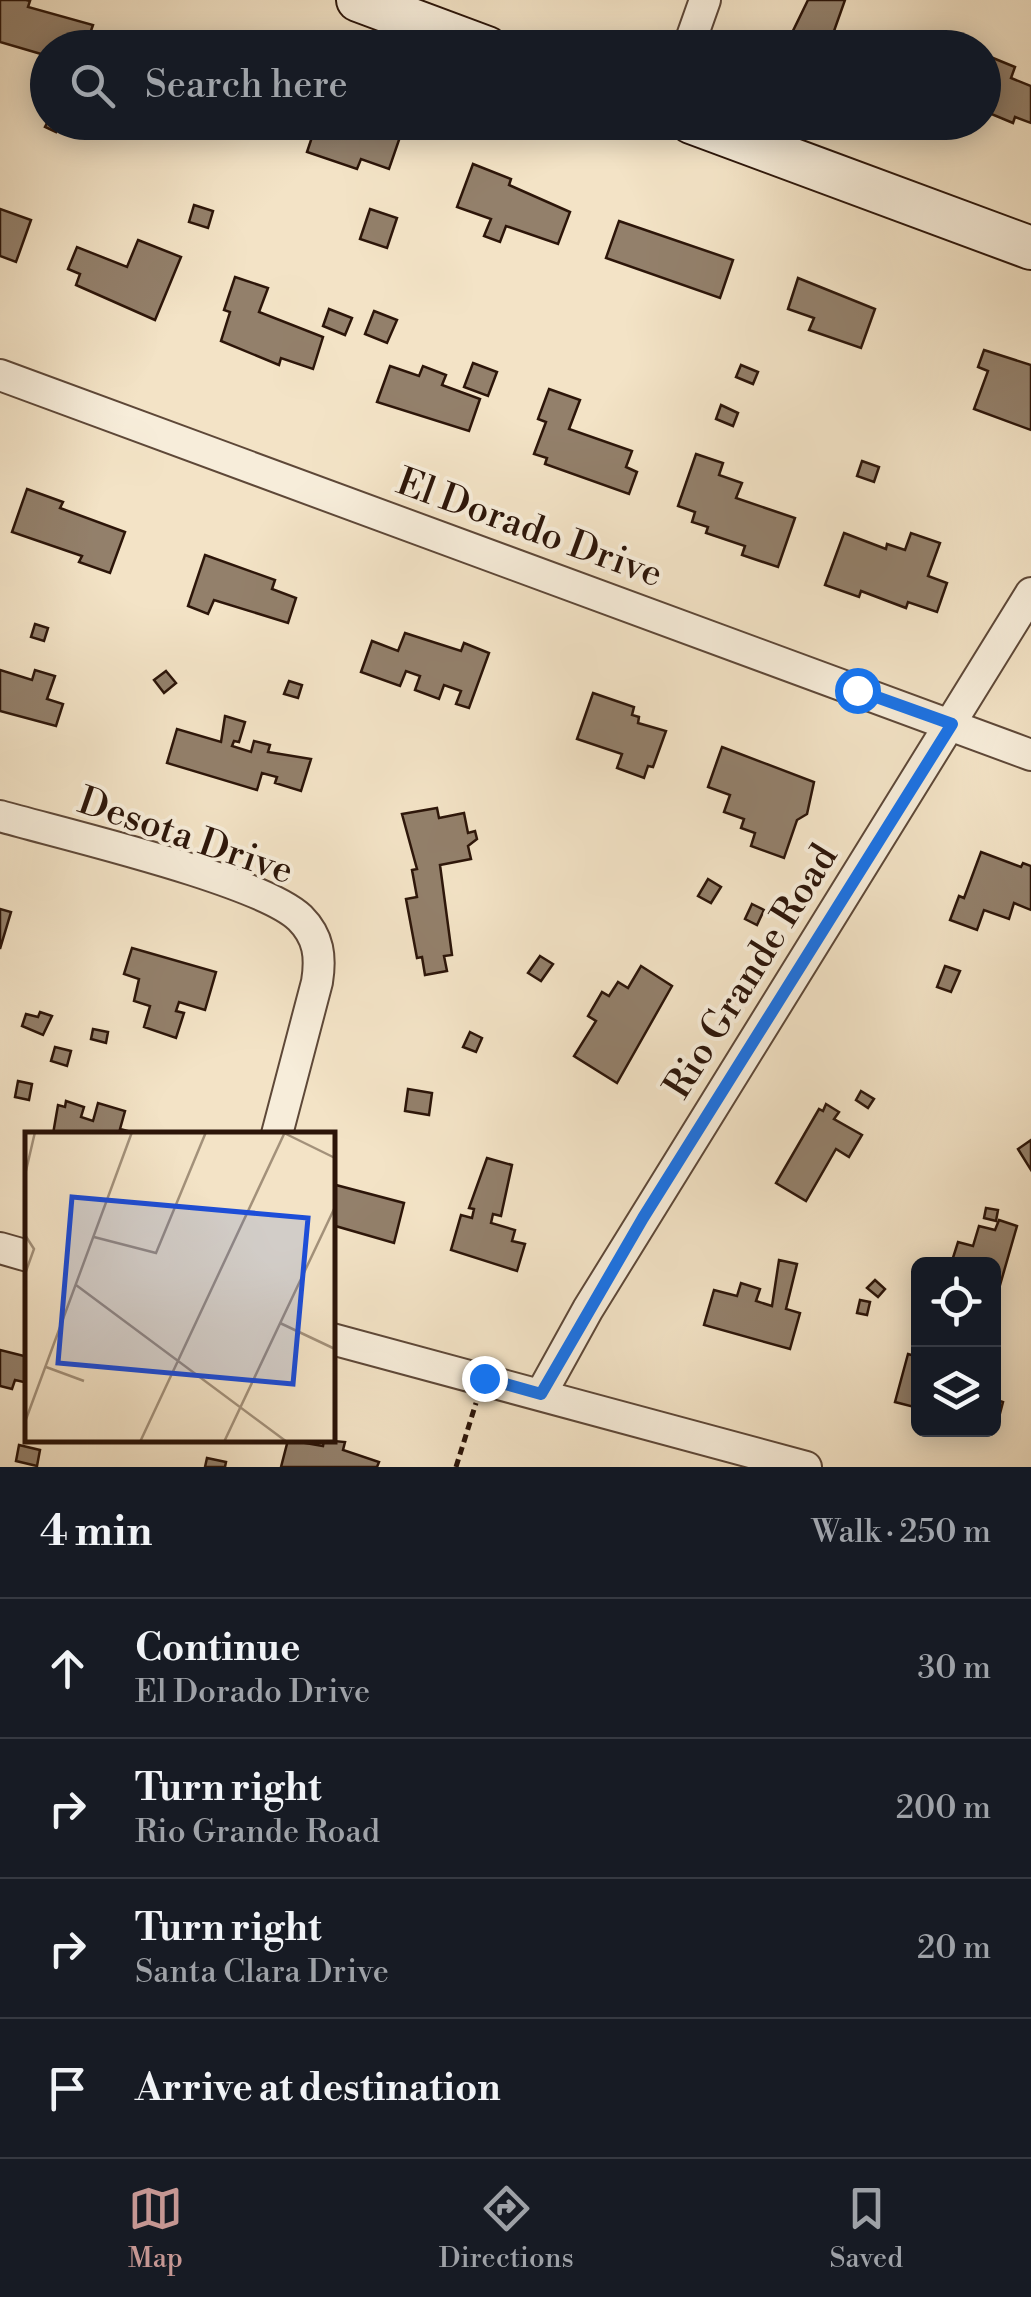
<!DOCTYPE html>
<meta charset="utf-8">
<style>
:root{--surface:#171b24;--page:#242831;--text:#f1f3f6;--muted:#9ea1a6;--line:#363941;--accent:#c59692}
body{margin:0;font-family:"Libre Bodoni",serif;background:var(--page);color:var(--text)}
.controls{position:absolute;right:30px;bottom:30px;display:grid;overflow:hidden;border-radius:15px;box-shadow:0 5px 25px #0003}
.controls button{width:90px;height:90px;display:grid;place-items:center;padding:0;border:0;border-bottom:2px solid var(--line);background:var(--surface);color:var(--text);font:50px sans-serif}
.stop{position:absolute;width:30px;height:30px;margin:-22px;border:8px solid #1a73e8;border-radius:50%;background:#fff}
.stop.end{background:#1a73e8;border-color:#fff;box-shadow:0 2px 10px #0008}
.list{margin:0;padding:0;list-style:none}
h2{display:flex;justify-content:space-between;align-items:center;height:130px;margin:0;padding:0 40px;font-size:42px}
h2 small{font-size:32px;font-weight:400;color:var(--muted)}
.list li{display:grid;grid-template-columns:65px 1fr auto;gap:30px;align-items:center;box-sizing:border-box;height:140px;padding:0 40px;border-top:2px solid var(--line)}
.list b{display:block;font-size:38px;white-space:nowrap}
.list p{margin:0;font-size:32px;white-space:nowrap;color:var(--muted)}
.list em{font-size:32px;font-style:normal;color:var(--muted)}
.icon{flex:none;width:55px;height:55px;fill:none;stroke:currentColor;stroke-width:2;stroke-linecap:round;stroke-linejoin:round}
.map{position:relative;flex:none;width:1031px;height:1467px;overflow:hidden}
.search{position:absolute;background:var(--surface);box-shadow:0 5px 25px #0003;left:30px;right:30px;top:30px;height:110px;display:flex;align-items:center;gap:25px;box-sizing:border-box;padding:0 35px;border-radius:55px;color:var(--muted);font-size:38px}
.sheet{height:690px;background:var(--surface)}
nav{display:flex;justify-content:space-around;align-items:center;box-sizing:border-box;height:140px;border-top:2px solid var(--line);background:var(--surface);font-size:28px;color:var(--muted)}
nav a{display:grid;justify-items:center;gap:5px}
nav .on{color:var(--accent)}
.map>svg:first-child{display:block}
.building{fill:#93806b;stroke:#2c1509;stroke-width:2.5}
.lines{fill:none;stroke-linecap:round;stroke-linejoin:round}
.street-casing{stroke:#5e4838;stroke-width:34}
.secondary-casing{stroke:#2c1509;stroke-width:46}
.path{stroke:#2c1509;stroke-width:5;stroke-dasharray:8 5;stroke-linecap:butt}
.street{stroke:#f7edda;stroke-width:30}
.secondary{stroke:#f7edda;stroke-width:42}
.route{stroke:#1a73e8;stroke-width:12}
.labels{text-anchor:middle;stroke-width:8;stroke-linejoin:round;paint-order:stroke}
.street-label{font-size:38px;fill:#2c1509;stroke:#f7edda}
.inset-road{fill:none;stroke:#a3917a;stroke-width:2.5}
.view{fill:#1d4ed8;fill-opacity:0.15;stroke:#1d4ed8;stroke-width:5}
.inset-edge{fill:none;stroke:#2c1509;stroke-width:5}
</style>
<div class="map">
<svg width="1031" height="1467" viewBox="0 0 1031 1467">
<rect width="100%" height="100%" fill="#f3e3c6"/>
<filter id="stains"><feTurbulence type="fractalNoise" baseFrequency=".002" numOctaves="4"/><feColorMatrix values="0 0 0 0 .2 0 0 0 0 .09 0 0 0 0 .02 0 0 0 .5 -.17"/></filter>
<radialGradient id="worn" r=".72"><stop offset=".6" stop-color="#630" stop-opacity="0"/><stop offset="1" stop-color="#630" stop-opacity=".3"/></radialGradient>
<g class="building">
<polygon points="0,0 26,0 30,1 28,7 93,25 85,48 48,48 48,56 0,42"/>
<polygon points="808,0 845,0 828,48 806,48 789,39"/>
<polygon points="993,58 1015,67 1011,78 1031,86 1031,123 1015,117 1013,123 984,111 984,70 988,72"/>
<polygon points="48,121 60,122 56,132 45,127"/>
<polygon points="317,122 357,122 400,137 389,169 361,159 357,169 307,152"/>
<polygon points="473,164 511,179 509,185 570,212 558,244 506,226 500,242 484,236 491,219 457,207"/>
<polygon points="194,205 213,211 208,228 189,222"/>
<polygon points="0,209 31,220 16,262 0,256"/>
<polygon points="370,209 397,218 387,248 360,239"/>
<polygon points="619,221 733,260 720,298 606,258"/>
<polygon points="138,240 181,257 155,320 76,285 80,274 68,269 77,247 127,267"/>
<polygon points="235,277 268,288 259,312 323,337 313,369 281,358 279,365 221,341 230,312 224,310"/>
<polygon points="798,278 875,309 861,348 809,330 814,318 788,309"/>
<polygon points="329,309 352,318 345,335 323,326"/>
<polygon points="374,311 397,320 387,343 365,334"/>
<polygon points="984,350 1031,365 1031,430 974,409 988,371 978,367"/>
<polygon points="473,363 497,372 488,396 464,387"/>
<polygon points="741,365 758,372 753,384 736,377"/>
<polygon points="390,366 419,376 423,366 446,375 442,385 480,399 469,431 377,402"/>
<polygon points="549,389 580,400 569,429 632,451 626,467 637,472 629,494 545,464 547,458 534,454 546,422 538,419"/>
<polygon points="721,405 738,413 733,426 716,419"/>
<polygon points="696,454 723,463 719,475 742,483 736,498 795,518 778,567 742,555 745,546 706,533 708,527 692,522 695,512 678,506"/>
<polygon points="862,461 879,467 874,482 857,476"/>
<polygon points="27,489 63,502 60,508 125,532 110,573 79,562 82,556 12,532"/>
<polygon points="844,533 886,549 887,544 905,550 911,533 940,543 928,576 947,583 937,612 908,602 906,608 861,591 859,597 825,585"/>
<polygon points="205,555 275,580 272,589 296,598 288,623 214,600 208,614 188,606"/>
<polygon points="35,624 48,628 44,641 31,637"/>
<polygon points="405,633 461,651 464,643 489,653 469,708 456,704 461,691 444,685 439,699 415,690 420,676 406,671 400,686 361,672 372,641 398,651"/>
<polygon points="0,670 32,680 35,670 55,676 47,699 63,704 56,726 0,711"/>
<polygon points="166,671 176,683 164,693 154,680"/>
<polygon points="289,681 302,685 298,698 284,694"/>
<polygon points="593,693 634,707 632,715 639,717 638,723 666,731 653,767 648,766 644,778 617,768 622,754 577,739"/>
<polygon points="225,716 245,722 239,742 234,741 232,746 251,752 254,741 270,745 268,752 311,759 301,791 275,783 277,777 262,773 257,790 167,763 177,729 221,742"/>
<polygon points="722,747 814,782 807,814 797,820 784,858 751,846 755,833 741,828 744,819 724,812 730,795 708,787"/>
<polygon points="437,808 439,818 464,813 468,833 475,831 477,839 468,846 471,859 440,865 452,955 444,956 447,971 425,975 422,957 417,958 406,899 417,897 412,870 417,869 402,814"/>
<polygon points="981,852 1021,867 1023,863 1031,866 1031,910 1014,903 1009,919 984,910 977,930 950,920 959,896 964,898"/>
<polygon points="708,879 721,887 711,903 698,896"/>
<polygon points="752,904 764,910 757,925 745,919"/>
<polygon points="0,909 11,912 0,949"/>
<polygon points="132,948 216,972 205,1010 179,1002 176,1011 184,1013 176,1038 144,1027 150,1006 134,1001 139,979 124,974"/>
<polygon points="540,956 553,964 541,981 528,973"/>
<polygon points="641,966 672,986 617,1083 574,1056 596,1021 588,1016 602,992 609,996 618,982 628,988"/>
<polygon points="945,966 960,971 951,992 937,987"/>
<polygon points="40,1012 52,1016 43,1035 22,1026 26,1014 38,1017"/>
<polygon points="93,1029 108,1032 106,1043 91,1039"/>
<polygon points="470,1032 482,1038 476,1052 463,1047"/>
<polygon points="55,1047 71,1051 67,1066 51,1061"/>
<polygon points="18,1081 32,1084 29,1100 15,1097"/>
<polygon points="408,1089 432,1093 429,1115 405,1111"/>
<polygon points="861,1091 874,1099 868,1108 856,1100"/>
<polygon points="66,1101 84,1107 81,1117 93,1121 98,1103 125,1111 120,1129 139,1134 53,1134 58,1105 65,1107"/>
<polygon points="826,1104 839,1112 834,1119 862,1135 849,1157 836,1149 806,1201 776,1183 819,1109 823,1111"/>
<polygon points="1031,1140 1031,1170 1018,1149"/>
<polygon points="487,1158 512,1165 501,1216 493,1214 491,1223 515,1230 512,1241 525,1244 517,1271 451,1250 461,1215 472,1218 474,1209 469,1208"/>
<polygon points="336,1185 404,1203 394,1243 332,1225"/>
<polygon points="986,1208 998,1210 996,1221 984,1218"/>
<polygon points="999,1220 1017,1226 994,1306 994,1264 951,1264 958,1242 973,1246 979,1226 995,1230"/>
<polygon points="779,1260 797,1264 786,1309 800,1313 790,1349 704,1325 714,1290 737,1296 741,1283 760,1289 756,1301 772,1306"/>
<polygon points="875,1280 885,1289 878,1297 867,1288"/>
<polygon points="860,1300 870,1302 867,1315 857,1313"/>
<polygon points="0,1350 28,1357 28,1383 15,1380 12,1389 0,1386"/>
<polygon points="908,1354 918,1357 918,1408 895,1402"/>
<polygon points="994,1399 1003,1402 997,1425 994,1424"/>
<polygon points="288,1440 323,1446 324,1440 345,1442 343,1450 379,1462 377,1467 281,1467"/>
<polygon points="19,1445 40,1450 37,1466 16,1461"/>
<polygon points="207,1458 226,1462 225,1467 205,1467"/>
</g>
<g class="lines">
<g class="street-casing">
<g id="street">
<polyline points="688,48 705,0"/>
<polyline points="0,375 1031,755"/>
<path d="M0,816c63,18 261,64 300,102 19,19 21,39 17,64l-40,152"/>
<polyline points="0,1248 28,1256"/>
<polyline points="332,1339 806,1467"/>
<polyline points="541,1394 588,1309 1031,593"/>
</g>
</g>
<g class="secondary-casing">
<g id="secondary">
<polyline points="358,0 487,48"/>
<polyline points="691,122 1031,248"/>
</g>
</g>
<polyline class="path" points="456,1467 476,1403"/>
<use href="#street" class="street"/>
<use href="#secondary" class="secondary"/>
</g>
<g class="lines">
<polyline class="route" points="484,1378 541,1394 643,1218 952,724 857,690"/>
</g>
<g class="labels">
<g class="street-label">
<text transform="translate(530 527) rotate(20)" y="13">El Dorado Drive</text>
<text transform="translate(186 835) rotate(19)" y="13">Desota Drive</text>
<text transform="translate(750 971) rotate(-58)" y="13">Rio Grande Road</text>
</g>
</g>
<g transform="translate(25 1132)">
<rect width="310" height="310" fill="#f3e3c6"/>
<path class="inset-road" d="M257,0l53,26M0,43l10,-43M0,103l9,14 -9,25M69,105l62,16 50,-121M51,153l211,157M255,191l55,26M21,235l38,14M0,290l107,-290M115,310l145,-310M199,310l111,-235"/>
<path class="view" d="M47,65l236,21 -15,166 -235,-21z"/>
<rect width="310" height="310" class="inset-edge"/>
</g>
<rect width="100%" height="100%" filter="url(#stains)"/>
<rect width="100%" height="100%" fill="url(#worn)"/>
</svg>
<div class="controls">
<button><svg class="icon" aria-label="locate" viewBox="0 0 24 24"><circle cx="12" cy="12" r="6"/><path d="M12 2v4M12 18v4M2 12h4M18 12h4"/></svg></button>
<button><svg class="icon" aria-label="layers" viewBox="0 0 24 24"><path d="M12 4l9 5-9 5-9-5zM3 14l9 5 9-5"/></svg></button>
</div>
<div class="stop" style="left:857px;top:690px"></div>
<div class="stop end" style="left:484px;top:1378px"></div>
<div class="search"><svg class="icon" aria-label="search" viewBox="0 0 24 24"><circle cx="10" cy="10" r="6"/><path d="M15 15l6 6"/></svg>Search here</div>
</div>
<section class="sheet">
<h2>4 min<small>Walk · 250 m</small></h2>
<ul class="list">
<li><svg class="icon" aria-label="ahead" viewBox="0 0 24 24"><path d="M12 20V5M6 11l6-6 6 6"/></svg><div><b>Continue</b><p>El Dorado Drive</p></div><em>30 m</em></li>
<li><svg class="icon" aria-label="right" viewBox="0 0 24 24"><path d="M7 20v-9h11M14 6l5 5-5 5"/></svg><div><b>Turn right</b><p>Rio Grande Road</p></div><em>200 m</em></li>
<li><svg class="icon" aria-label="right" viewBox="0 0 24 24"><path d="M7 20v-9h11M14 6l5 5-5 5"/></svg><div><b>Turn right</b><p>Santa Clara Drive</p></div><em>20 m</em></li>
<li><svg class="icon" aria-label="arrive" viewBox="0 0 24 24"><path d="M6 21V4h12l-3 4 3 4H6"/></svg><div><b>Arrive at destination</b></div></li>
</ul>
</section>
<nav>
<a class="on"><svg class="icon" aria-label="map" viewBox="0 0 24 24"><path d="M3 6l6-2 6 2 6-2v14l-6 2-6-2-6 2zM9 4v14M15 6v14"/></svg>Map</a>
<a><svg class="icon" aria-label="directions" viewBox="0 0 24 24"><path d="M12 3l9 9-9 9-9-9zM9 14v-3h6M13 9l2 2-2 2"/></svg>Directions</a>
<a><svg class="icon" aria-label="saved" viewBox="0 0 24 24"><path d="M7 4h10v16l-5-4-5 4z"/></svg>Saved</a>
</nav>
